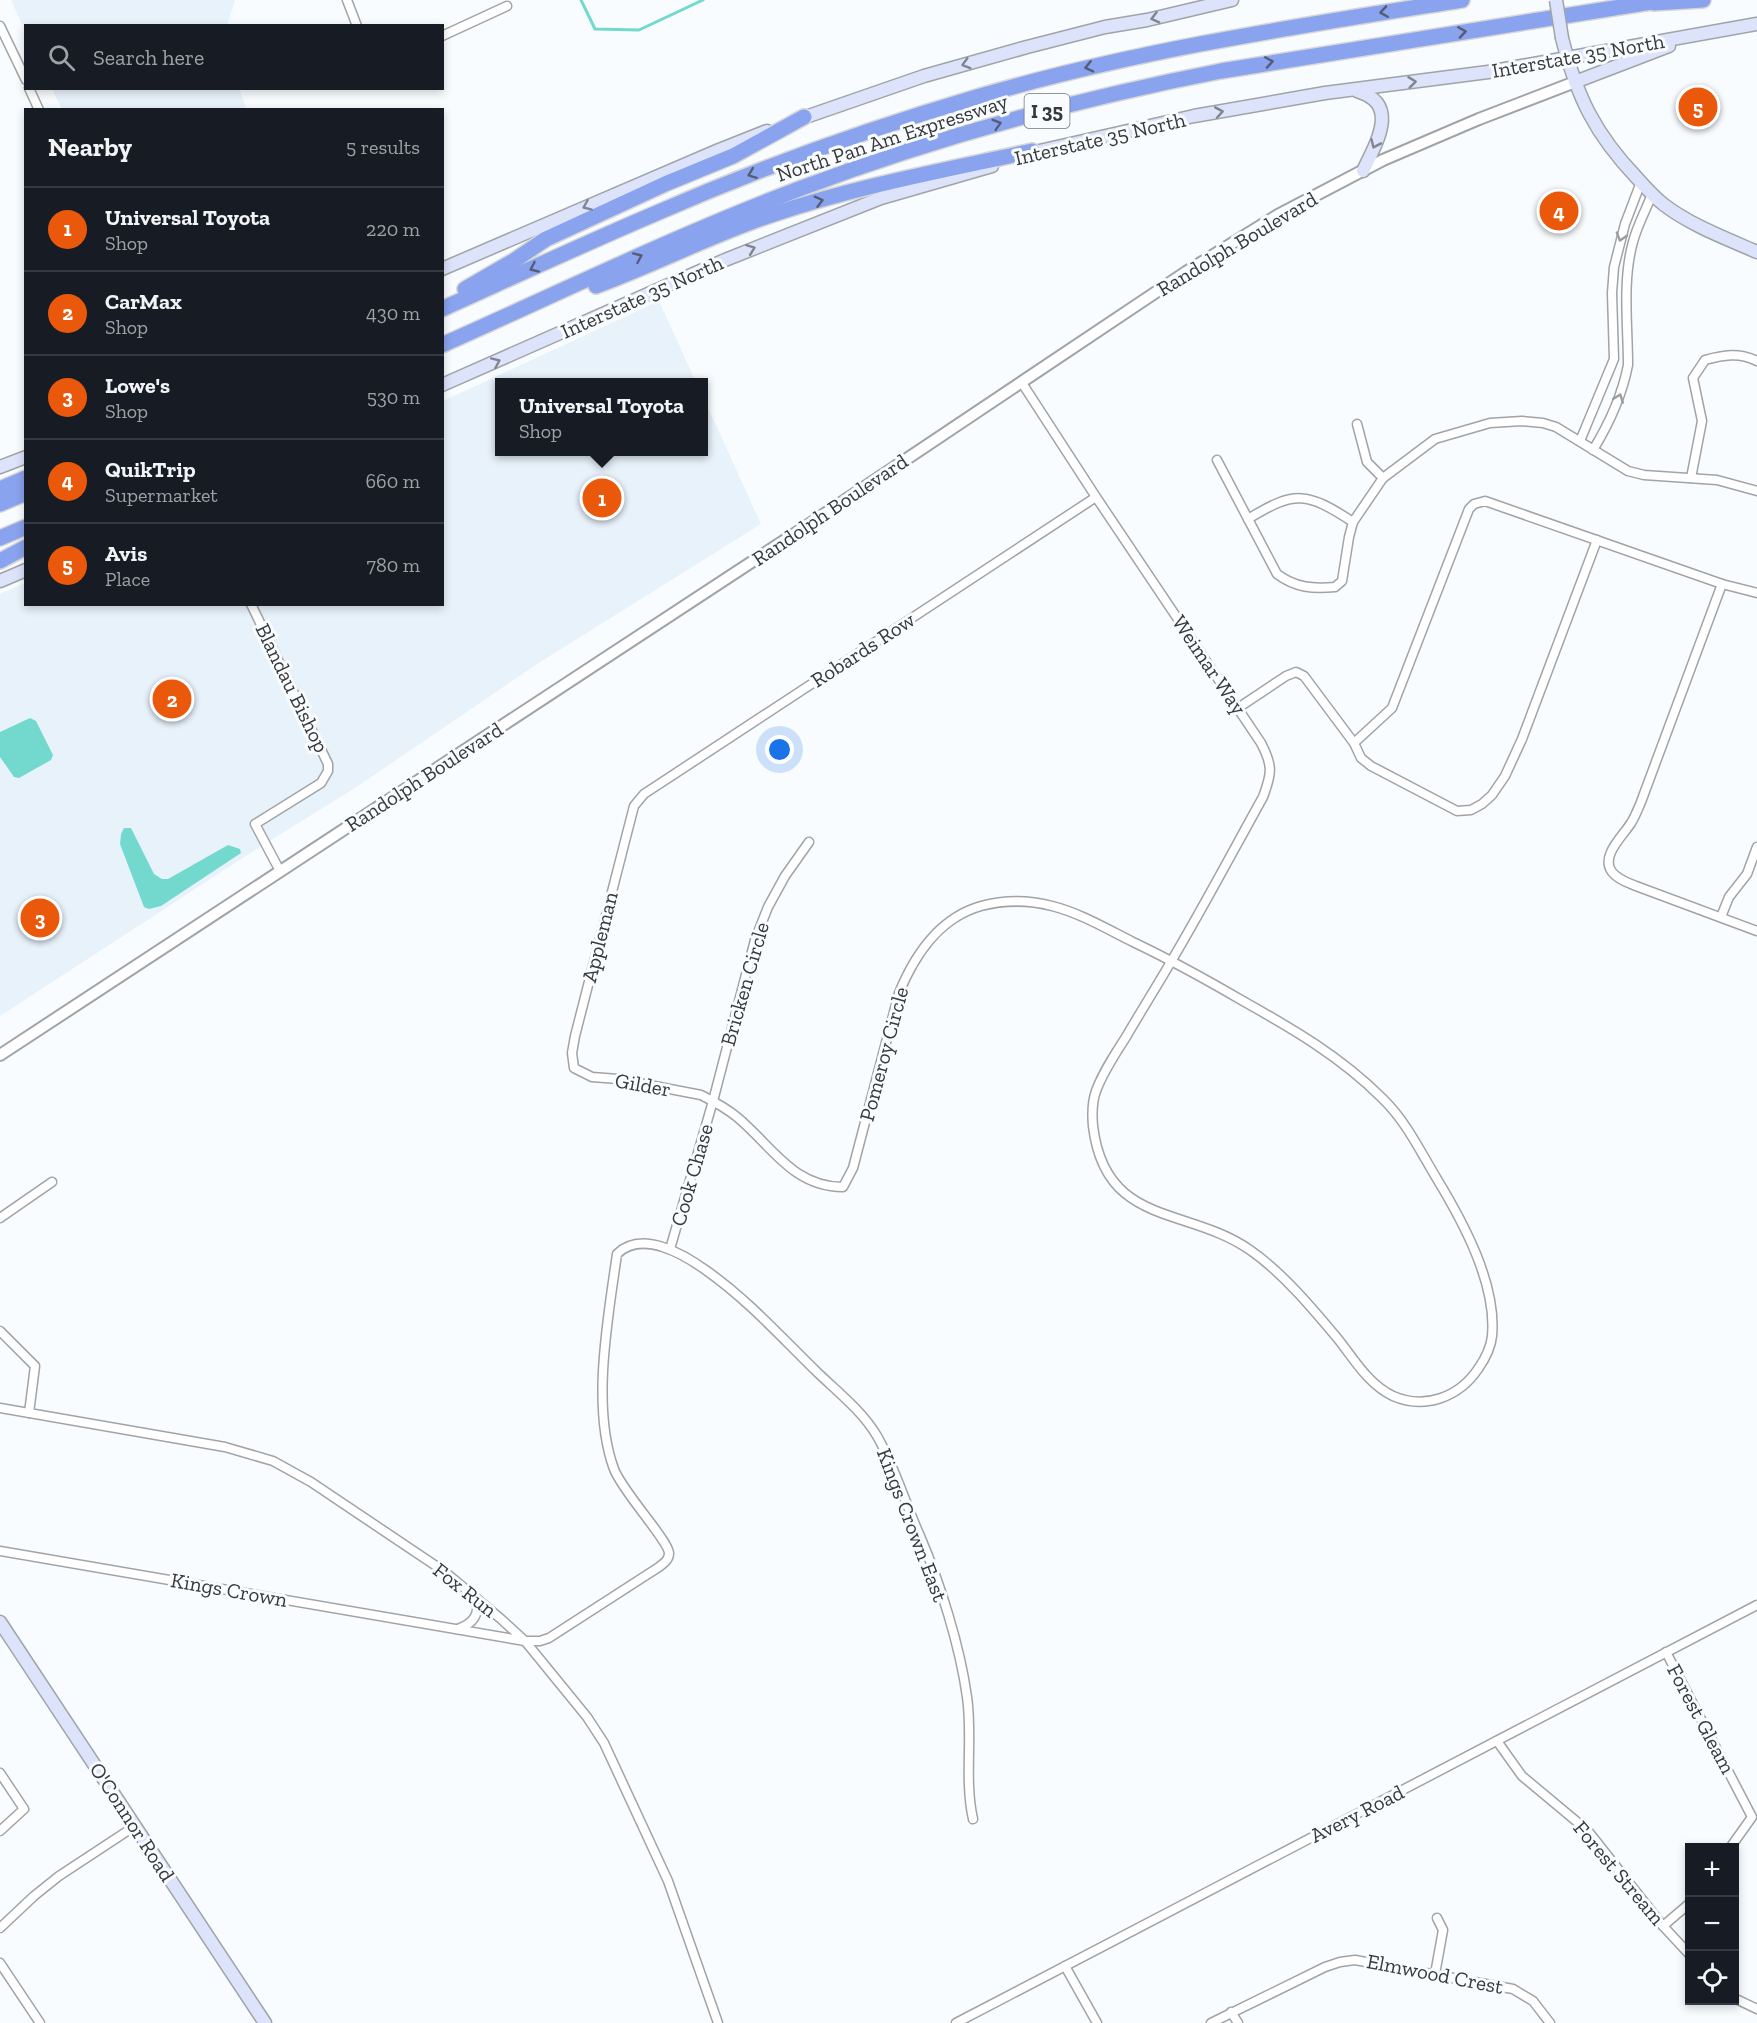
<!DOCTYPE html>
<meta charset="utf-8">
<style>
:root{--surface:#171b24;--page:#242831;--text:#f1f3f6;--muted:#9ea1a6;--line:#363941;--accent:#ea580c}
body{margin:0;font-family:"Zilla Slab",serif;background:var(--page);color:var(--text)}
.controls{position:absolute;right:18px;bottom:18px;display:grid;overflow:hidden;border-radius:0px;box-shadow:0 3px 9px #0003}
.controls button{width:54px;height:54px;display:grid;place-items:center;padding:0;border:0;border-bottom:2px solid var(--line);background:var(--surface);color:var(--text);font:30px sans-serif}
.you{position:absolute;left:780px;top:750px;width:21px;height:21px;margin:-15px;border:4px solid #fff;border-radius:50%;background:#1a73e8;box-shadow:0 0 0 9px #1a73e833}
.badge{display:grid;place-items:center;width:39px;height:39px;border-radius:50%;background:var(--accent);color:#fff;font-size:20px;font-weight:700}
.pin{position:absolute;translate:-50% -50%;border:3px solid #fff;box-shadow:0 2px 6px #0006}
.popup{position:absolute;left:495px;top:378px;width:213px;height:78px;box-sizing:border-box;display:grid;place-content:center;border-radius:0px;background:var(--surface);filter:drop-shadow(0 2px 4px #0005);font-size:20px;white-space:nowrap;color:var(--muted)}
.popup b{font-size:22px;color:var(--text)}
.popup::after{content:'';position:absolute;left:50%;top:100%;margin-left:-12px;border:12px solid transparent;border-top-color:var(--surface)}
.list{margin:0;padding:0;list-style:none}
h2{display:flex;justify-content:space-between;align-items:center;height:78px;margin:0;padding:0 24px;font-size:26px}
h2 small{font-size:20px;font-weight:400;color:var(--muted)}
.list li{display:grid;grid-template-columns:39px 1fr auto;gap:18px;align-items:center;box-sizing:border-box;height:84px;padding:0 24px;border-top:2px solid var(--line)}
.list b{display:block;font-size:22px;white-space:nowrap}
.list p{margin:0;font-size:20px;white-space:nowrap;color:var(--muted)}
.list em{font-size:20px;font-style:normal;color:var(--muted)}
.icon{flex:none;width:33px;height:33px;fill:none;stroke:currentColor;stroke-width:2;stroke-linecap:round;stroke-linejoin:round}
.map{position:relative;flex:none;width:1757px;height:2023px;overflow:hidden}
.search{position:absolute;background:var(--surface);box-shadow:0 3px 9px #0003;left:24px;top:24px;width:420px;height:66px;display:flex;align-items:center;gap:15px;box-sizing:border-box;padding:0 21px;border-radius:0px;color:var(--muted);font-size:22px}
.panel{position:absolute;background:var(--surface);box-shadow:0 3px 9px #0003;left:24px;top:108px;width:420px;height:498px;border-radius:0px}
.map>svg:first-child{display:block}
.built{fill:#e8f2fb}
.water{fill:#73d9ce}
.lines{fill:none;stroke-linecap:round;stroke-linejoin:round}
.stream{stroke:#73d9ce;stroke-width:3}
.minor-casing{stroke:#a0a4a7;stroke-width:11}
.tertiary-casing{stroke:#a0a4a7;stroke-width:14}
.secondary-casing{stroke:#a0a4a7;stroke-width:15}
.motorway-casing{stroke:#d7d7d7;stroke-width:18}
.minor{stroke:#fff;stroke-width:8}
.tertiary{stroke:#fff;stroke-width:10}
.secondary{stroke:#dce3fa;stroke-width:12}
.motorway{stroke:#8aa3ee;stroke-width:15}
.secondary-bridge-casing{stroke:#a0a4a7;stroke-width:15;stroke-linecap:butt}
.secondary-bridge{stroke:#dce3fa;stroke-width:12}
.oneway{stroke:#545d78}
.oneway2{stroke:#818590}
.oneway3{stroke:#9b9c9c}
.labels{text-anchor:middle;stroke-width:6;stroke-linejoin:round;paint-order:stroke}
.shield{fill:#f9fcff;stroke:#717374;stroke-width:1.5}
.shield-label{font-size:20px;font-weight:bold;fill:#373839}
.street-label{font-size:21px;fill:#373839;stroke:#f9fcff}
</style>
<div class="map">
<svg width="1757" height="2023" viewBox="0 0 1757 2023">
<rect width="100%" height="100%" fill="#f9fcff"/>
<g class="built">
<polygon points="11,0 235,0 227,25 26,26 25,31"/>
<polygon points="52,89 239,89 247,109 62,109"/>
<polygon points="659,301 696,382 500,382 500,452 704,452 704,399 761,524 537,664 355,788 255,850 0,1016 0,594 25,583 26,604 442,604 443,401"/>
</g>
<g class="water">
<polygon points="30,718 36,721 53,755 51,760 19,778 14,777 0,757 0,732"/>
<polygon points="124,828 131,828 154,874 162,879 168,879 228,845 240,849 241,853 161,906 149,909 144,907 120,844 121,834"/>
</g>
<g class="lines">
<polyline class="stream" points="581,0 595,29 639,30 703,0"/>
<g class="minor-casing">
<g id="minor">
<polyline points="347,0 357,26"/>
<polyline points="0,26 26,80"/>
<polyline points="442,36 507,6"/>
<polyline points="29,88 39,110"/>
<path d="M1022,383l74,114 165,246c12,23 11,30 2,54 -30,54 -59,109 -91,163 -15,26 -31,51 -46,77 -11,17 -23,35 -30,54 -4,11 -4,24 -3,35 12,101 94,80 157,124 32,22 63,59 88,89 16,20 30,45 55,57 32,14 66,1 85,-27 7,-10 13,-22 14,-33 5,-52 -29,-114 -55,-157 -17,-28 -31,-58 -55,-81 -41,-41 -89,-69 -139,-97 -36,-21 -72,-41 -110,-59 -26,-13 -53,-29 -81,-36 -23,-6 -48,-6 -71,0 -42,12 -66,48 -82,87l-46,175 -10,19c-50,0 -71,-41 -106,-70 -11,-9 -24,-16 -36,-22l-83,-16 -26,-2 -18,-9 -2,-15 3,-17 59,-230 10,-12 452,-297"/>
<polyline points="1357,424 1367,462 1383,478"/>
<polyline points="1580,441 1614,359 1612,293 1614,267 1625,224 1641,182"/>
<path d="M1593,450c16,-26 29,-54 35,-85 0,-40 -6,-84 5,-123 4,-16 13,-32 19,-48"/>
<path d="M1217,460l60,114c19,14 36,15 58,13l7,-6 7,-44 4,-15 30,-44 52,-39 55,-16 32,-2 21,2 13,4 72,44 16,4 73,5 40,11"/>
<path d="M1691,478l11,-57 -9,-43 12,-18c18,-5 34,-8 52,1"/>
<path d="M1248,519c47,-29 59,-27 105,3"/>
<path d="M1722,584l-81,218c-3,7 -6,15 -10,21 -8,13 -31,33 -19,49 6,8 17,11 24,14l121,45"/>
<polyline points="251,604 328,764 328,771 321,783 255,824 280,871"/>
<polyline points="1238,708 1286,676 1296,672 1304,676 1354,743 1361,758 1371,766 1457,811 1471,810 1482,804 1492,795 1505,776 1522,739 1597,540"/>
<polyline points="1354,743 1392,708 1469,509 1474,504 1485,501 1722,584 1757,593"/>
<polyline points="1721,917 1729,897 1747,874 1757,847"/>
<polyline points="0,1218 52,1182"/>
<polyline points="670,1249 713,1101 755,940 768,907 785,876 809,842"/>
<polyline points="0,1331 35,1366 29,1413"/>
<polyline points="0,1408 225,1447 273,1461 311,1482 445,1572 501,1619 525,1641 587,1717 604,1743 668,1881 718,2023"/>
<path d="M0,1551l525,90h15l9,-3 110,-71c5,-4 10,-7 10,-14 -1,-13 -47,-62 -55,-84 -23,-62 -6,-151 3,-215 25,-25 68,1 90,17 41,29 75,67 111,102 20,19 45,39 59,63 18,31 28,67 43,100 20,47 40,110 47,161 6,40 -3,82 6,122"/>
<path d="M458,1629c16,-6 21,-14 19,-30"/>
<polyline points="1666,1652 1752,1817 1730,1848"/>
<polyline points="1497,1741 1522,1776 1588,1831 1663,1926 1690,1955"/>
<polyline points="0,1773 24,1809 0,1831"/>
<polyline points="1663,1926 1690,1903"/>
<polyline points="0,1928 34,1896 59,1876 135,1826"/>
<polyline points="0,1963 40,2023"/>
<polyline points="1065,1966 1097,2023"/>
<polyline points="1435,1974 1443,1930 1437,1918"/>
<polyline points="1734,1998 1757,2009"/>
<polyline points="1231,2012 1238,2023"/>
<polyline points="956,2023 1757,1605"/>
<polyline points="1211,2023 1325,1967 1340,1962 1355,1960 1513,1989 1533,2001 1550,2023"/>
</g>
</g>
<g class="tertiary-casing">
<polyline id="tertiary" points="0,1055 805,527 1186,272 1278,215 1383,160 1479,119 1575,82"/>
</g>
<g class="secondary-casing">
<g id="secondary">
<path d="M1562,38c15,59 33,96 75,140 8,9 16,18 26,26 27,21 62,34 94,48"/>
<polyline points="1575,82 1669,46"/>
<path d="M1357,91c44,13 19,52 6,80"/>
<polyline points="797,120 924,76 1027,47 1105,27 1147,20 1232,0"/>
<polyline points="1026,154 1194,116 1325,93 1488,72 1757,24"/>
<polyline points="442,269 719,150 767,131"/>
<polyline points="442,385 725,260 881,198 992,166"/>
<polyline points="0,467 26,457"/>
<polyline points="0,581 26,570"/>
<polyline points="0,1622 265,2023"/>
</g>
</g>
<g class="motorway-casing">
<g id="motorway">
<polyline points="1654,3 1703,0"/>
<path d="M596,286c60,-22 117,-52 178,-72 84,-28 172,-44 258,-63"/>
<polyline points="465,289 515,260 546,239 665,184 733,156 804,117"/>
<path d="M442,309c73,-33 144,-66 217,-97 103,-45 210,-83 318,-115 159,-47 322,-71 485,-97"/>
<path d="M442,345c119,-53 236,-110 357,-156 137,-52 279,-90 422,-118l443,-71"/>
<polyline points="0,489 26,478"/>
<polyline points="0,504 26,493"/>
<polyline points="0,538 26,527"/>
<polyline points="0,561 26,547"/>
</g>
</g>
<use href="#minor" class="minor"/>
<use href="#tertiary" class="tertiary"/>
<use href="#secondary" class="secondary"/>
<use href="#motorway" class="motorway"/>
<g class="secondary-bridge-casing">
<polyline id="secondary-bridge" points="1556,0 1562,38"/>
</g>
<use href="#secondary-bridge" class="secondary-bridge"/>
</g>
<defs><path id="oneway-chevron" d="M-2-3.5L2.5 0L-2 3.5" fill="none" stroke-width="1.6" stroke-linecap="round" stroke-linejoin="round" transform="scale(1.5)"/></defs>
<g class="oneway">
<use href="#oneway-chevron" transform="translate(1384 12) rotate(171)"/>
<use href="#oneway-chevron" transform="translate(1462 32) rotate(-9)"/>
<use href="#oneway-chevron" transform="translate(1269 62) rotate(-9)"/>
<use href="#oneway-chevron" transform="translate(1089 67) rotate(167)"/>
<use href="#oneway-chevron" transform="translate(997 124) rotate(-17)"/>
<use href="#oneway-chevron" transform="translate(752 174) rotate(159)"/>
<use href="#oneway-chevron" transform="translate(819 201) rotate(-15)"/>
<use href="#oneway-chevron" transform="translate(638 257) rotate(-24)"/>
<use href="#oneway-chevron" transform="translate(534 268) rotate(156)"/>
</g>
<g class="oneway2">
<use href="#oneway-chevron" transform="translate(1155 18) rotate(166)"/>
<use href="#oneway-chevron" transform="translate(966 64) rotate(164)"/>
<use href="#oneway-chevron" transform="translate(1412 82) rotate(-7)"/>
<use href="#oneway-chevron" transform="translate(1219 112) rotate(-10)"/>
<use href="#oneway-chevron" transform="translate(1375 144) rotate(114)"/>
<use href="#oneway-chevron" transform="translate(587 206) rotate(157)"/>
<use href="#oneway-chevron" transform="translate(751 249) rotate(-21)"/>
<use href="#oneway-chevron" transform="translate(496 362) rotate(-24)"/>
</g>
<g class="oneway3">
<use href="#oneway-chevron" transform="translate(1621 237) rotate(107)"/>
<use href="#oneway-chevron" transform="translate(1619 398) rotate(-69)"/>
</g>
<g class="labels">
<rect class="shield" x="1024.5" y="94" width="45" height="34" rx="4.5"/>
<g class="shield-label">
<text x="1047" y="118">I 35</text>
</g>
<g class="street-label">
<text transform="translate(1578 56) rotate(-10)" y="7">Interstate 35 North</text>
<text transform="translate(892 138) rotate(-18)" y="7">North Pan Am Expressway</text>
<text transform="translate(1100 139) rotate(-13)" y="7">Interstate 35 North</text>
<text transform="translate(1237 244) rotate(-31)" y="7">Randolph Boulevard</text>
<text transform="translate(642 297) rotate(-24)" y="7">Interstate 35 North</text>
<text transform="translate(830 510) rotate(-34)" y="7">Randolph Boulevard</text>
<text transform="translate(863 650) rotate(-33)" y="7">Robards Row</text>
<text transform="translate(1209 665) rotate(56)" y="7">Weimar Way</text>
<text transform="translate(292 688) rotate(64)" y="7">Blandau Bishop</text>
<text transform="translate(424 777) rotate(-33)" y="7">Randolph Boulevard</text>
<text transform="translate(600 937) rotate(-76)" y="7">Appleman</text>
<text transform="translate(745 984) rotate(-74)" y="7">Bricken Circle</text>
<text transform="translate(884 1054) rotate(-75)" y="7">Pomeroy Circle</text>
<text transform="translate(643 1085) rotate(10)" y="7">Gilder</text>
<text transform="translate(692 1175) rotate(-74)" y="7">Cook Chase</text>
<text transform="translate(912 1525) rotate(69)" y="7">Kings Crown East</text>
<text transform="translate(229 1590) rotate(10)" y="7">Kings Crown</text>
<text transform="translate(465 1590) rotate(38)" y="7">Fox Run</text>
<text transform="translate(1701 1719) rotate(62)" y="7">Forest Gleam</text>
<text transform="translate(1357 1814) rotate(-27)" y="7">Avery Road</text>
<text transform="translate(132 1822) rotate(57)" y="7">O'Connor Road</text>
<text transform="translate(1619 1873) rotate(50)" y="7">Forest Stream</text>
<text transform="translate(1435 1974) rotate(11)" y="7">Elmwood Crest</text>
</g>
</g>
</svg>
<div class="controls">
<button>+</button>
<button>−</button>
<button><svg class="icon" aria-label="locate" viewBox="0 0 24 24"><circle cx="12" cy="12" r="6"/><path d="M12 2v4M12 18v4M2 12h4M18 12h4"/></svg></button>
</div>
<div class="you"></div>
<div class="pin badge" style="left:602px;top:498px">1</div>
<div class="popup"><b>Universal Toyota</b>Shop</div>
<div class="pin badge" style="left:172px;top:699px">2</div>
<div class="pin badge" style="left:40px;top:918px">3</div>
<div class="pin badge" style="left:1559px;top:211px">4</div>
<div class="pin badge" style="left:1698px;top:107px">5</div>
<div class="search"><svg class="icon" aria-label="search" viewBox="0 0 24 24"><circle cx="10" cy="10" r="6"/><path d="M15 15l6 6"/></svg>Search here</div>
<section class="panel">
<h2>Nearby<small>5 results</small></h2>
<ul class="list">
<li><span class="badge">1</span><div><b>Universal Toyota</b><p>Shop</p></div><em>220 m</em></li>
<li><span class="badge">2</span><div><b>CarMax</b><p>Shop</p></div><em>430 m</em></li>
<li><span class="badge">3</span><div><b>Lowe's</b><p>Shop</p></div><em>530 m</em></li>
<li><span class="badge">4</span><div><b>QuikTrip</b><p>Supermarket</p></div><em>660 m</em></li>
<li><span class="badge">5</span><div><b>Avis</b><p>Place</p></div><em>780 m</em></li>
</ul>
</section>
</div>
